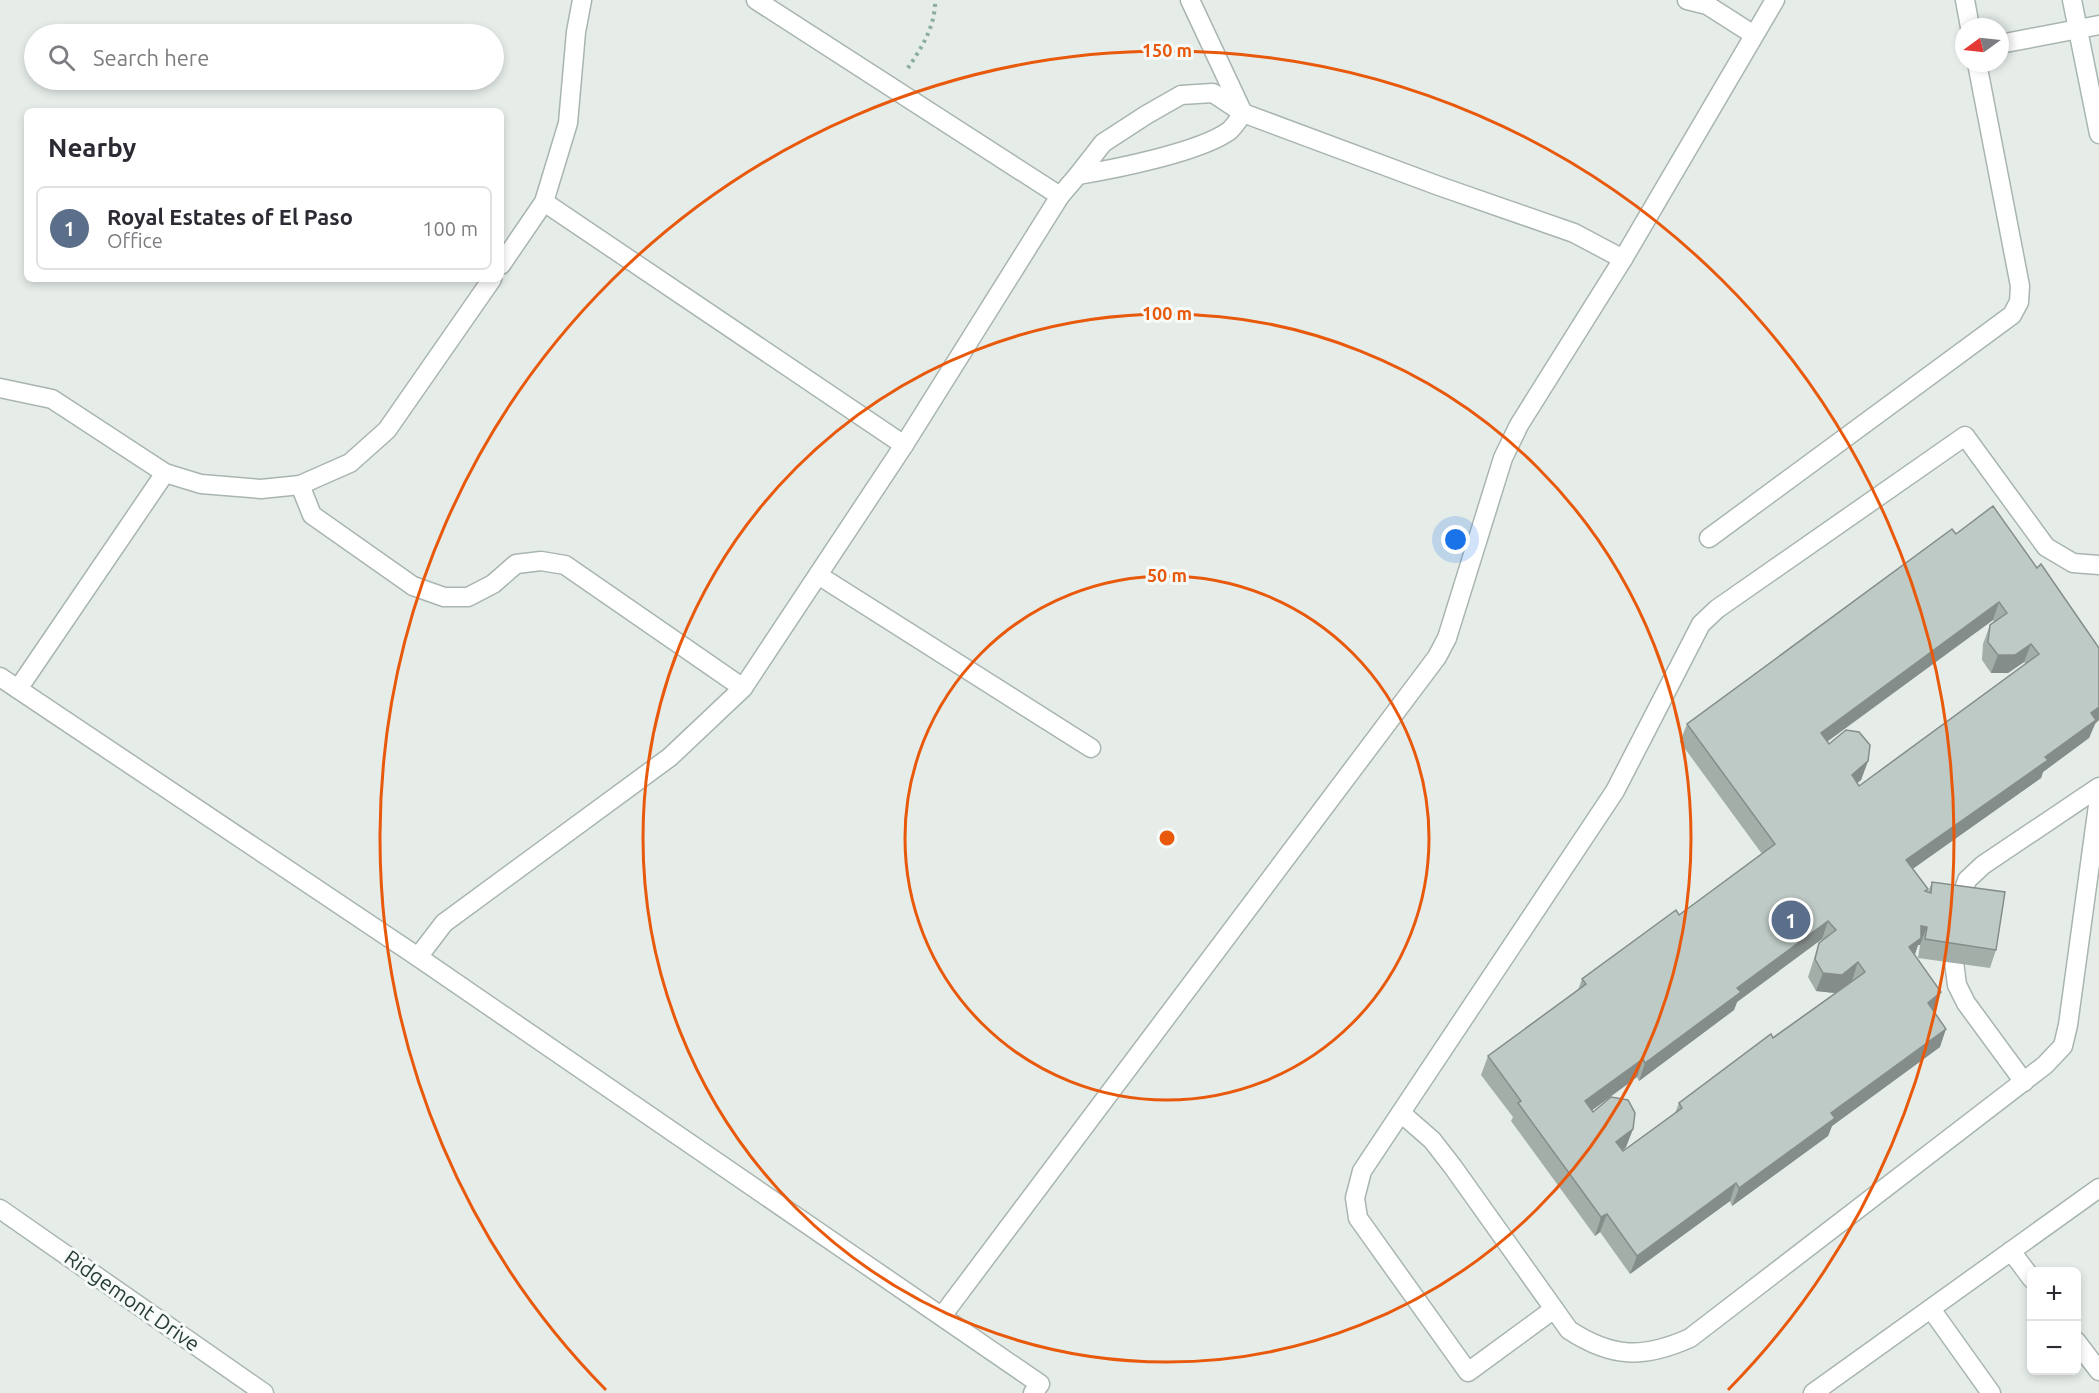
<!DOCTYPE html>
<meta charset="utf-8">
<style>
:root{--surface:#fff;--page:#f7f7f7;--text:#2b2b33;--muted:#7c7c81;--line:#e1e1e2;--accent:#b45309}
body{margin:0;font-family:Ubuntu,sans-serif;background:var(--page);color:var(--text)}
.controls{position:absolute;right:18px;bottom:18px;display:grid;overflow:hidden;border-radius:9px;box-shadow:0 3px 9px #0003}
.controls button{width:54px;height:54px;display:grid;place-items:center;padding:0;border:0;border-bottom:2px solid var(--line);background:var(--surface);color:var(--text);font:30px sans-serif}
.compass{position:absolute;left:1955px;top:18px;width:54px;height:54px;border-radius:50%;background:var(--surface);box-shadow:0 3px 9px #0003;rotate:255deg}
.you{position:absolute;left:1456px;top:540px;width:21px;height:21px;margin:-15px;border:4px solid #fff;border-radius:50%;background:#1a73e8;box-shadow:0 0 0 9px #1a73e833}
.badge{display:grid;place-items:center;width:39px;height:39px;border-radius:50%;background:var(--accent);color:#fff;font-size:20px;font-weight:700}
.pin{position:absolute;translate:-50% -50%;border:3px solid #fff;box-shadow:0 2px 6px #0006}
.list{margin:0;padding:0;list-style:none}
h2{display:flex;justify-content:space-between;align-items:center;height:78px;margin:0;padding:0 24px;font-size:26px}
h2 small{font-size:20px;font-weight:400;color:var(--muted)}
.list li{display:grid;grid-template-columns:39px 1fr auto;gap:18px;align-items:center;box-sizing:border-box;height:84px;margin:0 12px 12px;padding:0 12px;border:2px solid var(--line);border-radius:9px}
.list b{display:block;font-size:22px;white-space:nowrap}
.list p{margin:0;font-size:20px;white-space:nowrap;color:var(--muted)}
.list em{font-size:20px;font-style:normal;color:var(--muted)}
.icon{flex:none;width:33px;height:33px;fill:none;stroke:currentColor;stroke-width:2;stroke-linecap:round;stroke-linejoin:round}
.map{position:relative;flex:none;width:2099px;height:1393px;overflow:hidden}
.search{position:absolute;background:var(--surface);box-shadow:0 3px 9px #0003;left:24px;top:24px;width:480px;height:66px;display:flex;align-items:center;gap:15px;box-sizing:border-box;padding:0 21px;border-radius:33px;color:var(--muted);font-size:22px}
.panel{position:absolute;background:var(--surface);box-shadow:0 3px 9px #0003;left:24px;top:108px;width:480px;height:174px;border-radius:9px}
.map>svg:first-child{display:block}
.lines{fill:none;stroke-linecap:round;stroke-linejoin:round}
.lane-casing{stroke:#a9b5af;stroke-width:21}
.street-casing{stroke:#a9b5af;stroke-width:21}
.secondary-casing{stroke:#a5b7b0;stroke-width:21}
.path{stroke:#8aad9f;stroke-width:4;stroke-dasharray:3 4.5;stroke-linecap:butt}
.lane{stroke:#fff;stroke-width:18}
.street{stroke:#fff;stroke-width:18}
.secondary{stroke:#fff;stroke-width:18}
.wall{fill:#a3aea9;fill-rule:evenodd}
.shaded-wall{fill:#858d8a}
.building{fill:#becac5;stroke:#858d8a;stroke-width:1.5;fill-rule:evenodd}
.ring{fill:none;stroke:#e8590c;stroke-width:3}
.labels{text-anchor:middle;stroke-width:6;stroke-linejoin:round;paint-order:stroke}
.street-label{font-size:21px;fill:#273d35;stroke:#f6faf8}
.centre{fill:#e8590c;stroke:#f6faf8;stroke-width:3}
.ring-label{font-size:18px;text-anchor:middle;font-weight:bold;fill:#e8590c;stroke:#f6faf8;stroke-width:6;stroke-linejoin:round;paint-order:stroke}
</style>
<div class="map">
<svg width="2099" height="1393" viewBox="0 0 2099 1393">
<rect width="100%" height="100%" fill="#e6ede9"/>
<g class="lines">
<g class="lane-casing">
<g id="lane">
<polyline points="756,0 1060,196"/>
<polyline points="1190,0 1243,113"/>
<polyline points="1687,0 1707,5 1754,35"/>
<polyline points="1965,0 1970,27"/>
<polyline points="2000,44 2099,25"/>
<path d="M1243,113c-4,6 -9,14 -14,18 -29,21 -114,38 -151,44l25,-32 43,-28 35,-20 32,-2 30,20 196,73 135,47 49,26"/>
<polyline points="544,202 904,445"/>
<polyline points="501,265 544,202 568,123 576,32 582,0"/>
<polyline points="0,388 52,399 165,473 201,484 261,489 300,485 350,463 387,430 492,279"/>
<polyline points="300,485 312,515 413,586 444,597 468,597 493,584 516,564 541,561 565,565 743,688"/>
<polyline points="1709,538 2012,315 2019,302 2020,286 1977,63"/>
<polyline points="818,575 1091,748"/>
<polyline points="0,677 418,957 1040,1384 1033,1393"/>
<polyline points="18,689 165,473"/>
<polyline points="1959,904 1967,880 1983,865 2099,787"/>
<polyline points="418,957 444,923 670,757 743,688 904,445 1060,196 1078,175"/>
<polyline points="1954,962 1957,985 1966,1003 2024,1082"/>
<path d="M1401,1113l31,27 21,27 116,163c43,28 74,29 121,8l355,-273 18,-19 5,-21 31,-227"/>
<polyline points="2011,1251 2032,1279"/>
<polyline points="1554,1309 1468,1372 1358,1218 1355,1198 1362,1171 1615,791 1701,624 1717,609 1965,436 2046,547 2073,563 2099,565"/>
<polyline points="1931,1309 1991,1393"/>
<polyline points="942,1316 1437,657 1447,638 1503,458 1519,425 1623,259 1775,0"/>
<polyline points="2076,1341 2099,1371"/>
<polyline points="1813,1393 2099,1188"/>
</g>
</g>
<g class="street-casing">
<polyline id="street" points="0,1209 264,1393"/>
</g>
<g class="secondary-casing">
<polyline id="secondary" points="2072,0 2099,134"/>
</g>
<path class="path" d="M908,68c13,-19 28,-43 27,-68"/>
<use href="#lane" class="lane"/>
<use href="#street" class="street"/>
<use href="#secondary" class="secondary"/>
</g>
<path class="wall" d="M1952,529l143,195 -6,14 -46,34 -2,6 -128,90 15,21 -1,3h1l4,-10 64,68 -6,18 -72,-10 2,-13h-2l-3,10 20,55 -1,1 6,36 -108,79 -4,10 -96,70 -2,-5 -100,73 -30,-42 -5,4 -84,-115 2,-4 -32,-42 7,-19 90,-66 4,-11 97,-64 83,-61 -82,-112 7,-18zM1993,620l1,2 -4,3 -7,19 -1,16 9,13h17l16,-11 2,2 -167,122 -2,-3 4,-3 7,-19 -39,-17 -2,-2zM1822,939l1,2 -4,2 -11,34 8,14 19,2 17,-12 -173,122 -4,10 -52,38 3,-4 7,-18 -40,-17 -1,-2 45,-33 2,4 95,-71 3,-8z"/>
<g class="shaded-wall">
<polygon points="1999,602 1993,620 1814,751 1821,733"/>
<polygon points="2031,644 2024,662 2008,673 1991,673 1998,655"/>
<polygon points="2099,707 2099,720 2095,724 2089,738 2043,772 2041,778 1900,878 1906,860 2045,757 2091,713"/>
<polygon points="1868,761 1861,780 1845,794 1852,775"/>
<polygon points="1828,921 1822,939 1737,1002 1734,1010 1639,1081 1645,1063 1737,988"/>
<polygon points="1921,926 1927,927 1920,945 1918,945 1914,956 1909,947"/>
<polygon points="1858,962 1852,981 1835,993 1816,991 1823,973"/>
<polygon points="1941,992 1935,1010 1921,1021 1928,1003"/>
<polygon points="1946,1029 1940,1047 1832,1126 1828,1136 1732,1206 1739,1188 1831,1113"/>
<polygon points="1643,1059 1637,1077 1579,1120 1585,1101"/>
<polygon points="1633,1129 1626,1147 1610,1161 1616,1142"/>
<polygon points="1736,1183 1730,1201 1630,1274 1637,1256"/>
<polygon points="1607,1214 1600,1232 1595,1236 1601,1217"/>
</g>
<path class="building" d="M1993,506l44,62 4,-4 58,84v59l-8,6 5,7 -51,37 3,3 -142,100 22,29 -3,2 6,2 1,-11 73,10 -9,58 -71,-11 2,-12 -6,-1v12l-12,9 32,45 -13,11 18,26 -115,84 4,5 -96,70 -3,-5 -99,73 -30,-42 -6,3 -83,-114 3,-2 -33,-45 98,-72 -4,-5 94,-69 3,5 96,-71 -88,-120 265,-195 4,5zM1999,602l8,11 -17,12 -2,17 10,13h17l16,-11 8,10 -180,132 -7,-11 16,-14 2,-16 -11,-13 -13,-2 -17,14 -8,-11zM1828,921l8,9 -17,13 -4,16 8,14 19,2 16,-13 7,10 -92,66 -2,-4 -92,69 3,5 -59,43 -7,-9 17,-13 2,-16 -7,-13 -17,-3 -18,15 -8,-11 58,-42 2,4 96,-71 -4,-4z"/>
<g class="ring">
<circle cx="1167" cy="838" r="262"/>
<circle cx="1167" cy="838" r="524"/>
<path d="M606 1390A787 787 0 1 1 1728 1390"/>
</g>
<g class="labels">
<g class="street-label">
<text transform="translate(132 1301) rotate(35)" y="7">Ridgemont Drive</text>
</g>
</g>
<circle cx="1167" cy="838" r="9" class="centre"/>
<g class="ring-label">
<text x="1167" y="57">150 m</text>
<text x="1167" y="320">100 m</text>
<text x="1167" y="582">50 m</text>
</g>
</svg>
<div class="controls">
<button>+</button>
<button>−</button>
</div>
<svg class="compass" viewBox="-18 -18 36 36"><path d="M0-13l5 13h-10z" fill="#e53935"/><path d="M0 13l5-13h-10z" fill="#7c7c81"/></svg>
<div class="you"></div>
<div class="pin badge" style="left:1791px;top:920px;background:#5c6f8a">1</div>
<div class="search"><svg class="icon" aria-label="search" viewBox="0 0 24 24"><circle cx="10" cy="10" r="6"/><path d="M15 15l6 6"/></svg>Search here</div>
<section class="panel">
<h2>Nearby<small></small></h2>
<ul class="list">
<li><span class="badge" style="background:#5c6f8a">1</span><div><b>Royal Estates of El Paso</b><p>Office</p></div><em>100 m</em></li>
</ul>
</section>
</div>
